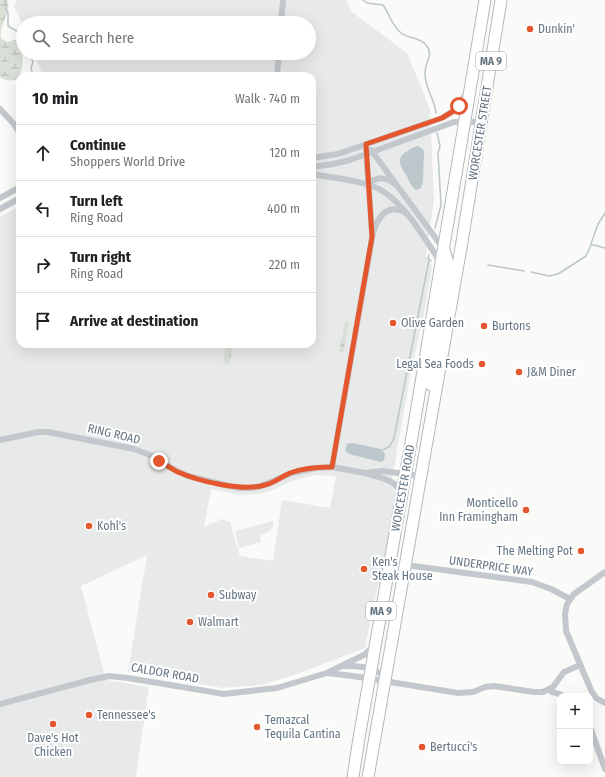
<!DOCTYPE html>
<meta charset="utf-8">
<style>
:root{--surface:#fff;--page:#f2f2f2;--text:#202124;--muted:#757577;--line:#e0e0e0}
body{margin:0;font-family:"Fira Sans Condensed",sans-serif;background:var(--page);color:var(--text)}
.controls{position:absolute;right:12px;bottom:12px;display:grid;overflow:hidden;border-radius:8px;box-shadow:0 4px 16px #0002}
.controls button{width:36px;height:36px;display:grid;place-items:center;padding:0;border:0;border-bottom:1px solid var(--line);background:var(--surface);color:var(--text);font:20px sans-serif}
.stop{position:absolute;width:12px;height:12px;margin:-9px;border:3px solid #e4572e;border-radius:50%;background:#fff}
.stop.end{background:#e4572e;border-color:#fff;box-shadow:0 1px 4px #0008}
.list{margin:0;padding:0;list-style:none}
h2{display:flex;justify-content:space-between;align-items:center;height:52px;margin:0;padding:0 16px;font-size:17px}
h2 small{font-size:13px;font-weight:400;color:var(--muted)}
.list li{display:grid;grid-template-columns:26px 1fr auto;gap:12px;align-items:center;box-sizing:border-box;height:56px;padding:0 16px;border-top:1px solid var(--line)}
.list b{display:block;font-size:15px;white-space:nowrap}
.list p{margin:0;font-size:13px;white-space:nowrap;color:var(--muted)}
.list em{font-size:13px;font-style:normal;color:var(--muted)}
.icon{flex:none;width:22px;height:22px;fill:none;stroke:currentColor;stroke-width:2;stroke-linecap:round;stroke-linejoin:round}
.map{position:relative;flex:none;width:605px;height:777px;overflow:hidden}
.search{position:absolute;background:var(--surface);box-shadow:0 4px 16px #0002;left:16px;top:16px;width:300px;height:44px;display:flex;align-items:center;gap:10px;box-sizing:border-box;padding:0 14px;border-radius:22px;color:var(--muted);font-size:15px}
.panel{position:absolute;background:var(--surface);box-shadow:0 4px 16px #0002;left:16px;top:72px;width:300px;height:276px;border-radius:12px}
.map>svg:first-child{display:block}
.built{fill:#e8e9e9;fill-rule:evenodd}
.grass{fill:url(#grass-tufts)}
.wetland{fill:url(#wetland-marsh)}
.water{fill:#bbc7cb}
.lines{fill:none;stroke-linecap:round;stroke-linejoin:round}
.stream{stroke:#bbc7cb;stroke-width:1.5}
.highway-casing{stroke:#b4b9bd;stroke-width:13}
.street{stroke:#c3c8cc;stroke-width:6}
.highway{stroke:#fff;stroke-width:11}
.route{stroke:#e4572e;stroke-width:5}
.poi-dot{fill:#e4572e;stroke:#fff;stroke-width:1.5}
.labels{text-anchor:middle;stroke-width:4;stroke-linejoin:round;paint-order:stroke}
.shield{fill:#fff;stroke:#939fa8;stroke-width:1}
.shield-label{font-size:11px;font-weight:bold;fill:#657683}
.poi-label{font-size:12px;fill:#657683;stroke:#fff;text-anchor:start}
.street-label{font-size:12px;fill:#657683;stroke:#fff}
</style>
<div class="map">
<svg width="605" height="777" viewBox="0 0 605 777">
<defs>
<pattern id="grass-tufts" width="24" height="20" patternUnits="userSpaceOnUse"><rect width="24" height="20" fill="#dadfd7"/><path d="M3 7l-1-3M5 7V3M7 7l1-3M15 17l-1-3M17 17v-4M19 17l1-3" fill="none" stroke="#b4b9b4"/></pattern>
<pattern id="wetland-marsh" width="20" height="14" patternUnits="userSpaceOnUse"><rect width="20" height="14" fill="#dadfd7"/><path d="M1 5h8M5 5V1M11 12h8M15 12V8" fill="none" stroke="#b4b9b4"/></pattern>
</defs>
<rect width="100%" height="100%" fill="#fafaf8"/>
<g class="built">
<path d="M17,0h329l6,12 55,41 23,56 4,90 -8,57 6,11 -7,42 -14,62 -20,114 5,9 -12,67 -4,22 -2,2 -13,63 -71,27 -33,10 -39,3 -94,-16 19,-117 -66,31 25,94 43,7 -13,90h-136v-560l20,-11v138h292v-268h-269l-9,-23h275v-30h-286v4l-9,-21zM316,475l20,1 -6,32 -48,-8 -9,61 -33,-5 -10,-34 -8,-3 -18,8 7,-38 29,6 19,-1 11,-3 25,-11z"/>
<polygon points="273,521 273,526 270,531 260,536 261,542 239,548 235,531"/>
</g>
<g class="grass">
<polygon points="345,321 349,322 344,352 339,352"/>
<polygon points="226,344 233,344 230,364 223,363"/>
</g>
<path class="wetland" d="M0,0h8c2,15 -8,22 -7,38l6,4 8,-2h2c7,12 7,26 2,38 -8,4 -12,3 -19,-1z"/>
<g class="water">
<path d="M418,146l5,3 1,3 -1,30 -2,6 -5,2c-5,-3 -7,-9 -9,-14 -6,-9 -12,-17 -1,-24 4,-3 7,-5 12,-6z"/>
<polygon points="352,443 381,449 385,454 384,460 381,462 349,454 345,451 347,444"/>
</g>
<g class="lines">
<g class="stream">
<polyline points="5,0 6,9 8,13 8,26 18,32 23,37"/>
<path d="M363,0l4,3 16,2c7,10 8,19 18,28 8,6 19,4 25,12 9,10 -2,18 -1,29 0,14 10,26 11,39"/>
<polyline points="29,53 33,62 31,68 33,76"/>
<polyline points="435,228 441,205 438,153 440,146 437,133"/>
<polyline points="591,244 598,224 605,213"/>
<polyline points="429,255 428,258 431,261"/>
<polyline points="488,265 524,271"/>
<polyline points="531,272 549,276 558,274 586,256 591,245 594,245 605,248"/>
<polyline points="383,450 390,446 394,438 429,260"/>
</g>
<g class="highway-casing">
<g id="highway">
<polyline points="431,385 433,357 448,273 448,263 444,250"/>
<polyline points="353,777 359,738 413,431 485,0"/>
<polyline points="368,777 462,242 501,0"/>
</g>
</g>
<g class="street">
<polyline points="281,23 283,0"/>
<polyline points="277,76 279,53"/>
<polyline points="0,109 14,124 20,134"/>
<polyline points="371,150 443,248"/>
<polyline points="366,151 372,232"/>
<polyline points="312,158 338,154 442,118 456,109 466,94"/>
<polyline points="312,167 333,164 350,160 454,122 482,122"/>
<path d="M312,174c20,4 41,5 60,12 27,9 50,48 65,71l2,6"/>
<path d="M368,184c10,-8 17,-7 27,0"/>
<polyline points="0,198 20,187"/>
<polyline points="0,209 20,198"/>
<polyline points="0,440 38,432 48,432 134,449 150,455 177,471 188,476 238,488 252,488 261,486 292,473 316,468 332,467 365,473 382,471 421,476"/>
<path d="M332,467l41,-234c5,-16 14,-31 33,-20"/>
<path d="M365,473c13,5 32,5 35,21"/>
<polyline points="406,565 532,582 551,589 570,599"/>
<polyline points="605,572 574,594 567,604 565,614 566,631 591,690 596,698 605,703"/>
<polyline points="343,665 364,655 373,647"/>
<polyline points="327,673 353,676 458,693 473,692 485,687 494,686 534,692 543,692 553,687 564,672 580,665"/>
<polyline points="550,689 552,692 565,696"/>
<polyline points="0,704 90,680 109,676 128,678 224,694 277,688 327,673 341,666 353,666 371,668 380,673 384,679"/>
<polyline points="590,727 605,769"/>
</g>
<use href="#highway" class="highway"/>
</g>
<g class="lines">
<path class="route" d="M159,461c6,3 12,8 19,11 20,9 65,20 87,13 9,-2 16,-8 25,-12 13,-5 28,-6 42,-6l40,-230 -6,-93 76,-26 10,-6 7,-6"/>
</g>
<g class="poi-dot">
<circle cx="530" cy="29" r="4"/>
<circle cx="393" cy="323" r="4"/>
<circle cx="484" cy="326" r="4"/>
<circle cx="482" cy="364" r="4"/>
<circle cx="519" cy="372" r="4"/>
<circle cx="526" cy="510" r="4"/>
<circle cx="89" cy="526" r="4"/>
<circle cx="581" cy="551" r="4"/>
<circle cx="364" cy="569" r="4"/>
<circle cx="211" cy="595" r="4"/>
<circle cx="190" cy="622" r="4"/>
<circle cx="89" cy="715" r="4"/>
<circle cx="53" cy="724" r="4"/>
<circle cx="257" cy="727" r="4"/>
<circle cx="422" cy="747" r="4"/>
</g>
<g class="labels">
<g class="shield">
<rect x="476" y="52" width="30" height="18" rx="3"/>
<rect x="366" y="602" width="30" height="18" rx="3"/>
</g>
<g class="shield-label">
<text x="491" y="65">MA 9</text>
<text x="381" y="615">MA 9</text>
</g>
<g class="poi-label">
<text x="538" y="33">Dunkin'</text>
<text x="401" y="327">Olive Garden</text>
<text x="492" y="330">Burtons</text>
<text x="474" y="368" text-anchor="end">Legal Sea Foods</text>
<text x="527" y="376">J&amp;M Diner</text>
<text x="518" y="507" text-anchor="end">Monticello<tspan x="518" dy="14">Inn Framingham</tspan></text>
<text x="97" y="530">Kohl's</text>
<text x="573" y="555" text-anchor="end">The Melting Pot</text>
<text x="372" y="566">Ken's<tspan x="372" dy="14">Steak House</tspan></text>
<text x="219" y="599">Subway</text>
<text x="198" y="626">Walmart</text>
<text x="97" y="719">Tennessee's</text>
<text x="265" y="724">Temazcal<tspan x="265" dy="14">Tequila Cantina</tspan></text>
<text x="53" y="742" text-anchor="middle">Dave's Hot<tspan x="53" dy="14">Chicken</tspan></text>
<text x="430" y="751">Bertucci's</text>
</g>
<g class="street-label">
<text transform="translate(480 133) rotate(-81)" y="4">WORCESTER STREET</text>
<text transform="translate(114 434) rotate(13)" y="4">RING ROAD</text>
<text transform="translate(403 488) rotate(-80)" y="4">WORCESTER ROAD</text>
<text transform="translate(491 566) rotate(8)" y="4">UNDERPRICE WAY</text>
<text transform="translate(165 673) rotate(10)" y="4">CALDOR ROAD</text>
</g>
</g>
</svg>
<div class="controls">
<button>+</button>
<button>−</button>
</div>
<div class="stop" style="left:459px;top:106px"></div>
<div class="stop end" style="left:159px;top:461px"></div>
<div class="search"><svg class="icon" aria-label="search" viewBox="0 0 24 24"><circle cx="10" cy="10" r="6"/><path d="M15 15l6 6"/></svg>Search here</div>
<section class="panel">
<h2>10 min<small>Walk · 740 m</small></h2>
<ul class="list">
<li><svg class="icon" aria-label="ahead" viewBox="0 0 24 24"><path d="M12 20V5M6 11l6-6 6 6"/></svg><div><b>Continue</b><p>Shoppers World Drive</p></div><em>120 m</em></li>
<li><svg class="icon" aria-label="left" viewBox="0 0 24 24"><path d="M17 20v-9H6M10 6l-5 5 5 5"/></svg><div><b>Turn left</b><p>Ring Road</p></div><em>400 m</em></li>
<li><svg class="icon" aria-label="right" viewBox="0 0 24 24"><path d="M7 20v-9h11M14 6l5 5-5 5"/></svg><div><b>Turn right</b><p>Ring Road</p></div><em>220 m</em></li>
<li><svg class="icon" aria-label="arrive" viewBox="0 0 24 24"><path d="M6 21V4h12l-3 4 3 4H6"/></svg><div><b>Arrive at destination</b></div></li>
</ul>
</section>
</div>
